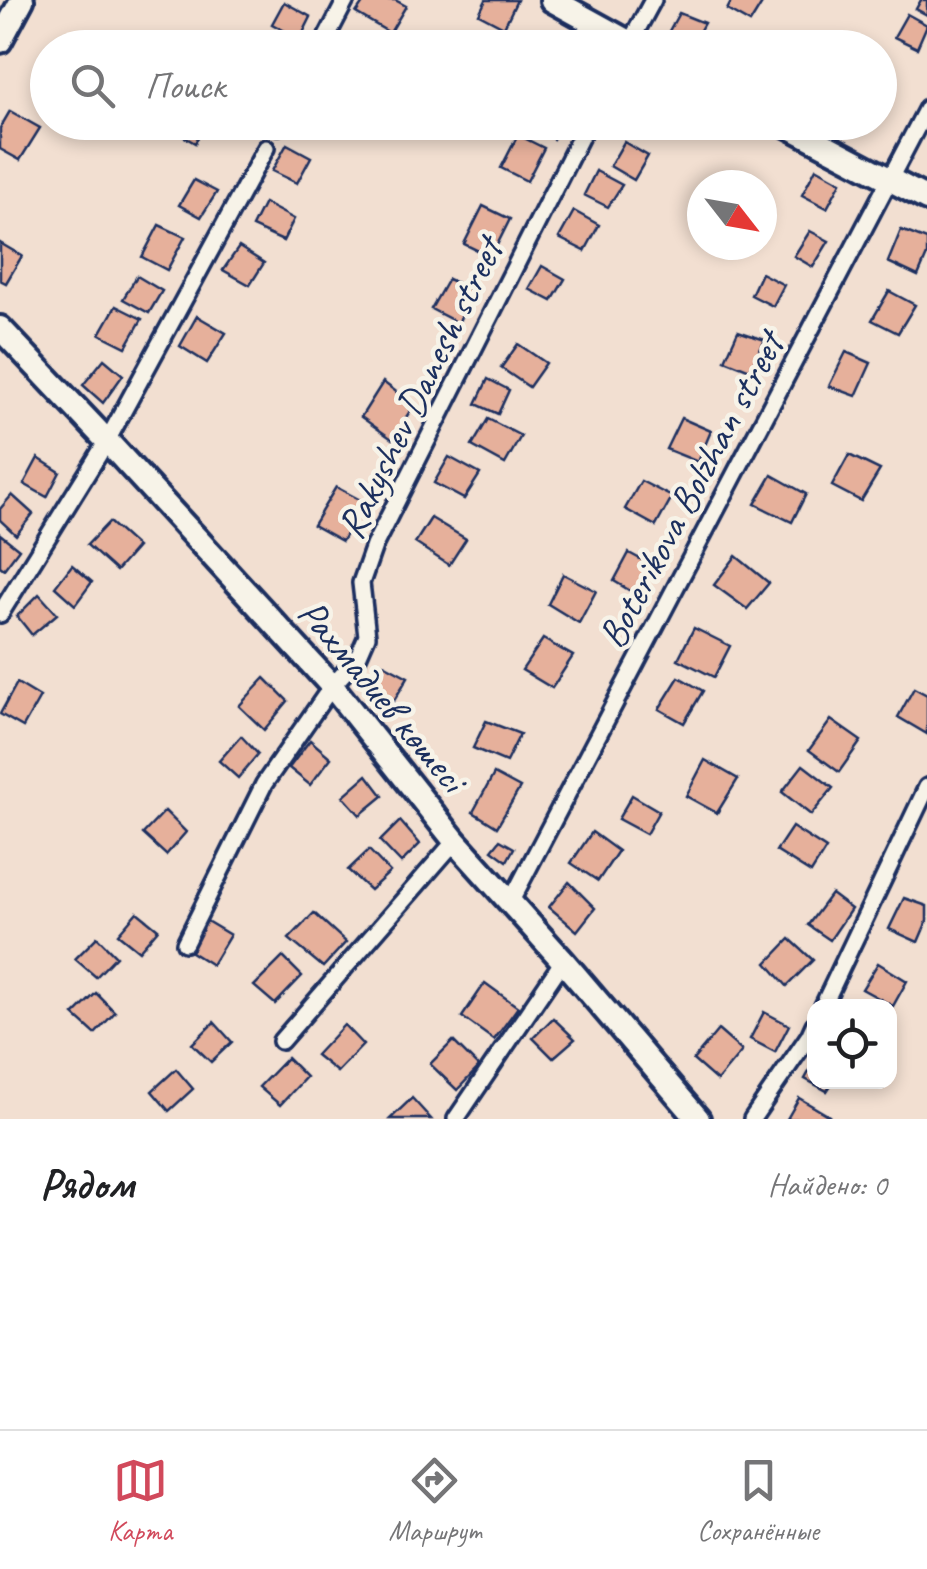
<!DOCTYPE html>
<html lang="ru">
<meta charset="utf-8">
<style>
:root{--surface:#fff;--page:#f6f6f6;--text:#202124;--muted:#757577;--line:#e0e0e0;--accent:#d1495b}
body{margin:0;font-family:Caveat,sans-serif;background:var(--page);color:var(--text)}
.controls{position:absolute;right:30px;bottom:30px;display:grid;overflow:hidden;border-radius:20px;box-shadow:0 5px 15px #0003}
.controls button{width:90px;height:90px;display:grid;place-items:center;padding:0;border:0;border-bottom:2px solid var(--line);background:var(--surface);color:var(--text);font:50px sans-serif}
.compass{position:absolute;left:687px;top:170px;width:90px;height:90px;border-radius:50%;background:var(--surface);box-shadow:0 5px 15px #0003;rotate:121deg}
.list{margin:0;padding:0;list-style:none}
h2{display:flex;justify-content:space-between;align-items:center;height:130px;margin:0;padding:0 40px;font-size:42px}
h2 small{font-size:32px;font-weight:400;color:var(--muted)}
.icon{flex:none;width:55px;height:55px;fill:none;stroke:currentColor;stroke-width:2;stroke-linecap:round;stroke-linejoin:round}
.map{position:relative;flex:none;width:927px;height:1119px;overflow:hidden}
.search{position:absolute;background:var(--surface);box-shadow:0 5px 15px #0003;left:30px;right:30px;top:30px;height:110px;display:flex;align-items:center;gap:25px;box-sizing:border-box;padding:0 35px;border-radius:55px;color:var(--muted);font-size:38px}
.sheet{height:310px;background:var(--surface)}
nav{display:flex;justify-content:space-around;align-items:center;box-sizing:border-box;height:140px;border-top:2px solid var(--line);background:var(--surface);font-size:28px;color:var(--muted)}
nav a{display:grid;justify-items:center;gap:5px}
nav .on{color:var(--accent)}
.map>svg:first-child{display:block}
.building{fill:#e6b09b;stroke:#1b2f5e;stroke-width:2.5}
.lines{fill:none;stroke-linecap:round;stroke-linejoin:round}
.street-casing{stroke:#1b2f5e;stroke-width:22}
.secondary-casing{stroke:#1b2f5e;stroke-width:30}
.street{stroke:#f7f3e8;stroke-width:15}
.secondary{stroke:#f7f3e8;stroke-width:22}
.labels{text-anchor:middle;stroke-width:9;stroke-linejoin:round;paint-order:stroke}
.street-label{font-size:40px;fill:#1b2f5e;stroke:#f7f3e8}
</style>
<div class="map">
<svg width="927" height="1119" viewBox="0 0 927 1119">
<rect width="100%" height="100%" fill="#f2dfd1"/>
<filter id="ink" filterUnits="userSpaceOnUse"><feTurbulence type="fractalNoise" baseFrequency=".01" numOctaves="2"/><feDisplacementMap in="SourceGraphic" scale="20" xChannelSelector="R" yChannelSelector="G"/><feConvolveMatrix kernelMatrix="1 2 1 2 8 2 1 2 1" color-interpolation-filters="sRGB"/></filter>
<g filter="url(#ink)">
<g class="building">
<polygon points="365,0 395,0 406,6 390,33 356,13"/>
<polygon points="486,0 517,0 504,27 479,14"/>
<polygon points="732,0 759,0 763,2 750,23 727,10"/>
<polygon points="921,0 927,0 927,15 916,9"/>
<polygon points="284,2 311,17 300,39 272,24"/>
<polygon points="679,13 704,23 690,48 678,48 664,40"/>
<polygon points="907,14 927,25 917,48 894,37"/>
<polygon points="578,35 599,48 572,48"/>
<polygon points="10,111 40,128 20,160 0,149 0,128"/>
<polygon points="159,122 206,122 195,143"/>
<polygon points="301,122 331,122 325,134"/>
<polygon points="534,122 562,122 553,139 532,127"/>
<polygon points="841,122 868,122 862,133"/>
<polygon points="518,135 544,148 527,181 501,168"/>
<polygon points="624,142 648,156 634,180 610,166"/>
<polygon points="287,144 311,157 297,183 272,171"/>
<polygon points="816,168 841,182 827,208 802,195"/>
<polygon points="596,171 622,185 608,207 584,195"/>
<polygon points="194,180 217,192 201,217 179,205"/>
<polygon points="264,203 294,219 283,241 252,227"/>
<polygon points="483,206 510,219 491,257 464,244"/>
<polygon points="574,211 599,225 585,251 559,238"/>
<polygon points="159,225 185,237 167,270 142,257"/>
<polygon points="901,230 927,240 927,255 918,276 888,262"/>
<polygon points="810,231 829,241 813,267 794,256"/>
<polygon points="0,243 22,256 6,283 0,280"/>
<polygon points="239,247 264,263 250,285 223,270"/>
<polygon points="542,266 565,279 552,301 529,289"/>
<polygon points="761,273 784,285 773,306 751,295"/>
<polygon points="137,276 162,291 149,313 123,299"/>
<polygon points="448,279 474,291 458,323 431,309"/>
<polygon points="889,291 915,305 898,333 872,320"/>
<polygon points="116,306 142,319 126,347 100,334"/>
<polygon points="197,316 226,333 207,363 180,346"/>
<polygon points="738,331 765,340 750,370 725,360"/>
<polygon points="518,344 546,363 529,387 501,368"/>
<polygon points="846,352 871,363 856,396 829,386"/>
<polygon points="104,359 123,375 103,403 83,385"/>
<polygon points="488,379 509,390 498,414 476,404"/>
<polygon points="383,382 414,405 392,439 361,417"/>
<polygon points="681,418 711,431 698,462 666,449"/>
<polygon points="488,419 521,436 505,464 472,446"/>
<polygon points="849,455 880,470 861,501 832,486"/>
<polygon points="449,457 480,474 464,499 434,483"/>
<polygon points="38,458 60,472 47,497 24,484"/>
<polygon points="772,475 806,494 792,522 755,504"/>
<polygon points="641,481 672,497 656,526 625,509"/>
<polygon points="336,487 364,502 342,541 313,525"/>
<polygon points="12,495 33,514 16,535 0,520 0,509"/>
<polygon points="431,518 466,539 449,565 415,543"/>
<polygon points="109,522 137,547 116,571 87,545"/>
<polygon points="0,534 19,549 4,569 0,566"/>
<polygon points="629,553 653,566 637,595 614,581"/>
<polygon points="736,556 769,583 747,609 714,585"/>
<polygon points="72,565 92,582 75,605 55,587"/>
<polygon points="563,574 596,591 579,623 548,604"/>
<polygon points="39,594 57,614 32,635 17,616"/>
<polygon points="694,628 730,646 714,677 678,659"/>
<polygon points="543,639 573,656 552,688 522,670"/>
<polygon points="380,662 408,677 392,704 364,689"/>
<polygon points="679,677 703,691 684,723 659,709"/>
<polygon points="265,678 288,701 264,730 239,706"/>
<polygon points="17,683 40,697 23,727 0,714"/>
<polygon points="914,688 927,695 927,734 898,717"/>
<polygon points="831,720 861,741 839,772 809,750"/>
<polygon points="486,721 520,734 506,762 473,748"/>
<polygon points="241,736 258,754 238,778 219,761"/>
<polygon points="310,740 331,758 310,785 289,768"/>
<polygon points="705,760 738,779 717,813 686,796"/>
<polygon points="803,765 833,788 811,815 782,792"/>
<polygon points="494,774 520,788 497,827 473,812"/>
<polygon points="367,775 383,796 360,815 343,796"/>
<polygon points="632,795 659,811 646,834 618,819"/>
<polygon points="165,811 186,832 166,855 143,834"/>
<polygon points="400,821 420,844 401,863 380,841"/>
<polygon points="792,827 826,849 811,873 776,851"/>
<polygon points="592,832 618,851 598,881 571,863"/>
<polygon points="500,840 514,848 507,861 492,850"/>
<polygon points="369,850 390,872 370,890 348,870"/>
<polygon points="569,882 595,908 577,931 549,907"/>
<polygon points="831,894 851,909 830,940 808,925"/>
<polygon points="904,898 927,906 927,921 918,942 889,929"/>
<polygon points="137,912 158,929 139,951 118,934"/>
<polygon points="314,913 346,942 323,967 289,939"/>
<polygon points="205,920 230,935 212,965 188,950"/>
<polygon points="97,937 116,956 96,977 75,959"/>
<polygon points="790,939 813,960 787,986 767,963"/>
<polygon points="283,957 302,976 275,1004 254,986"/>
<polygon points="878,963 907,981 893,1006 862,989"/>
<polygon points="485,983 518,1007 494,1040 462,1017"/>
<polygon points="96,993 115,1012 95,1034 74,1015"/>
<polygon points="764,1012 789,1025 775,1052 750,1039"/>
<polygon points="553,1018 575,1039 553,1058 533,1038"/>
<polygon points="214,1022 232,1042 211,1062 192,1044"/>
<polygon points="344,1025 363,1045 337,1072 316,1055"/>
<polygon points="718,1030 742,1051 717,1081 693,1060"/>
<polygon points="453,1041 479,1067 457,1090 430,1064"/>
<polygon points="287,1058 306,1077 280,1105 259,1087"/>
<polygon points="814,1063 814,1082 833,1082 827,1091 805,1079"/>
<polygon points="176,1069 193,1089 169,1111 152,1091"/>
<polygon points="412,1098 431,1119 390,1119"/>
<polygon points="799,1098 829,1116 827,1119 787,1119"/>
</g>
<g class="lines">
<g class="street-casing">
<g id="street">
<polyline points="321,48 346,0"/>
<polyline points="627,48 653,0"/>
<polyline points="278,126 280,122"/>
<polyline points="0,614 107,441 266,148"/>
<polyline points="510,903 927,108"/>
<polyline points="185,943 264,784 332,686 357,659 367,636 361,583 374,546 588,122"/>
<polyline points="823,1006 927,787"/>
<polyline points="281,1041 455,841"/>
<polyline points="456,1119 563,961"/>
<polyline points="752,1119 809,1036 814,1025"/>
</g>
</g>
<g class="secondary-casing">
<g id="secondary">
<polyline points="552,0 639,48"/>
<polyline points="0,41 22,0"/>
<polyline points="781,122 927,199"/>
<polyline points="0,328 107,441 332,686 455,841 563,961 698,1119"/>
</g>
</g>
<use href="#street" class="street"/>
<use href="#secondary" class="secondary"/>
</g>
</g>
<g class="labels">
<g class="street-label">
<text transform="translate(419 388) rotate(-64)" y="14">Rakyshev Danesh street</text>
<text transform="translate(690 490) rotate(-62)" y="14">Boterikova Bolzhan street</text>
<text transform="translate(383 695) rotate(50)" y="14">Рахмадиев көшесі</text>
</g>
</g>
</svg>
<div class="controls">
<button><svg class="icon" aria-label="locate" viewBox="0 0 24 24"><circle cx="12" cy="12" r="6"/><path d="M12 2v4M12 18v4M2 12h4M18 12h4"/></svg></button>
</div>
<svg class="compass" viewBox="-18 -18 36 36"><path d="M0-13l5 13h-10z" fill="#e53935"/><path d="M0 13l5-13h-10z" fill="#757577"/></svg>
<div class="search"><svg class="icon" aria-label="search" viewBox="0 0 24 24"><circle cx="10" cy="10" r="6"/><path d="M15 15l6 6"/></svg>Поиск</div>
</div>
<section class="sheet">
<h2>Рядом<small>Найдено: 0</small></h2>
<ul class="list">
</ul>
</section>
<nav>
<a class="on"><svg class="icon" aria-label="map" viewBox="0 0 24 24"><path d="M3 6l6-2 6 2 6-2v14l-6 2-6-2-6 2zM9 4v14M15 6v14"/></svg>Карта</a>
<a><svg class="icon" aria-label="directions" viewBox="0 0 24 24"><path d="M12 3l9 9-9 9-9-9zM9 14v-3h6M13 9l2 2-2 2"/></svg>Маршрут</a>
<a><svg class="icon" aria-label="saved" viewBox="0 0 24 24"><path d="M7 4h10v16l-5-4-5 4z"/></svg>Сохранённые</a>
</nav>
